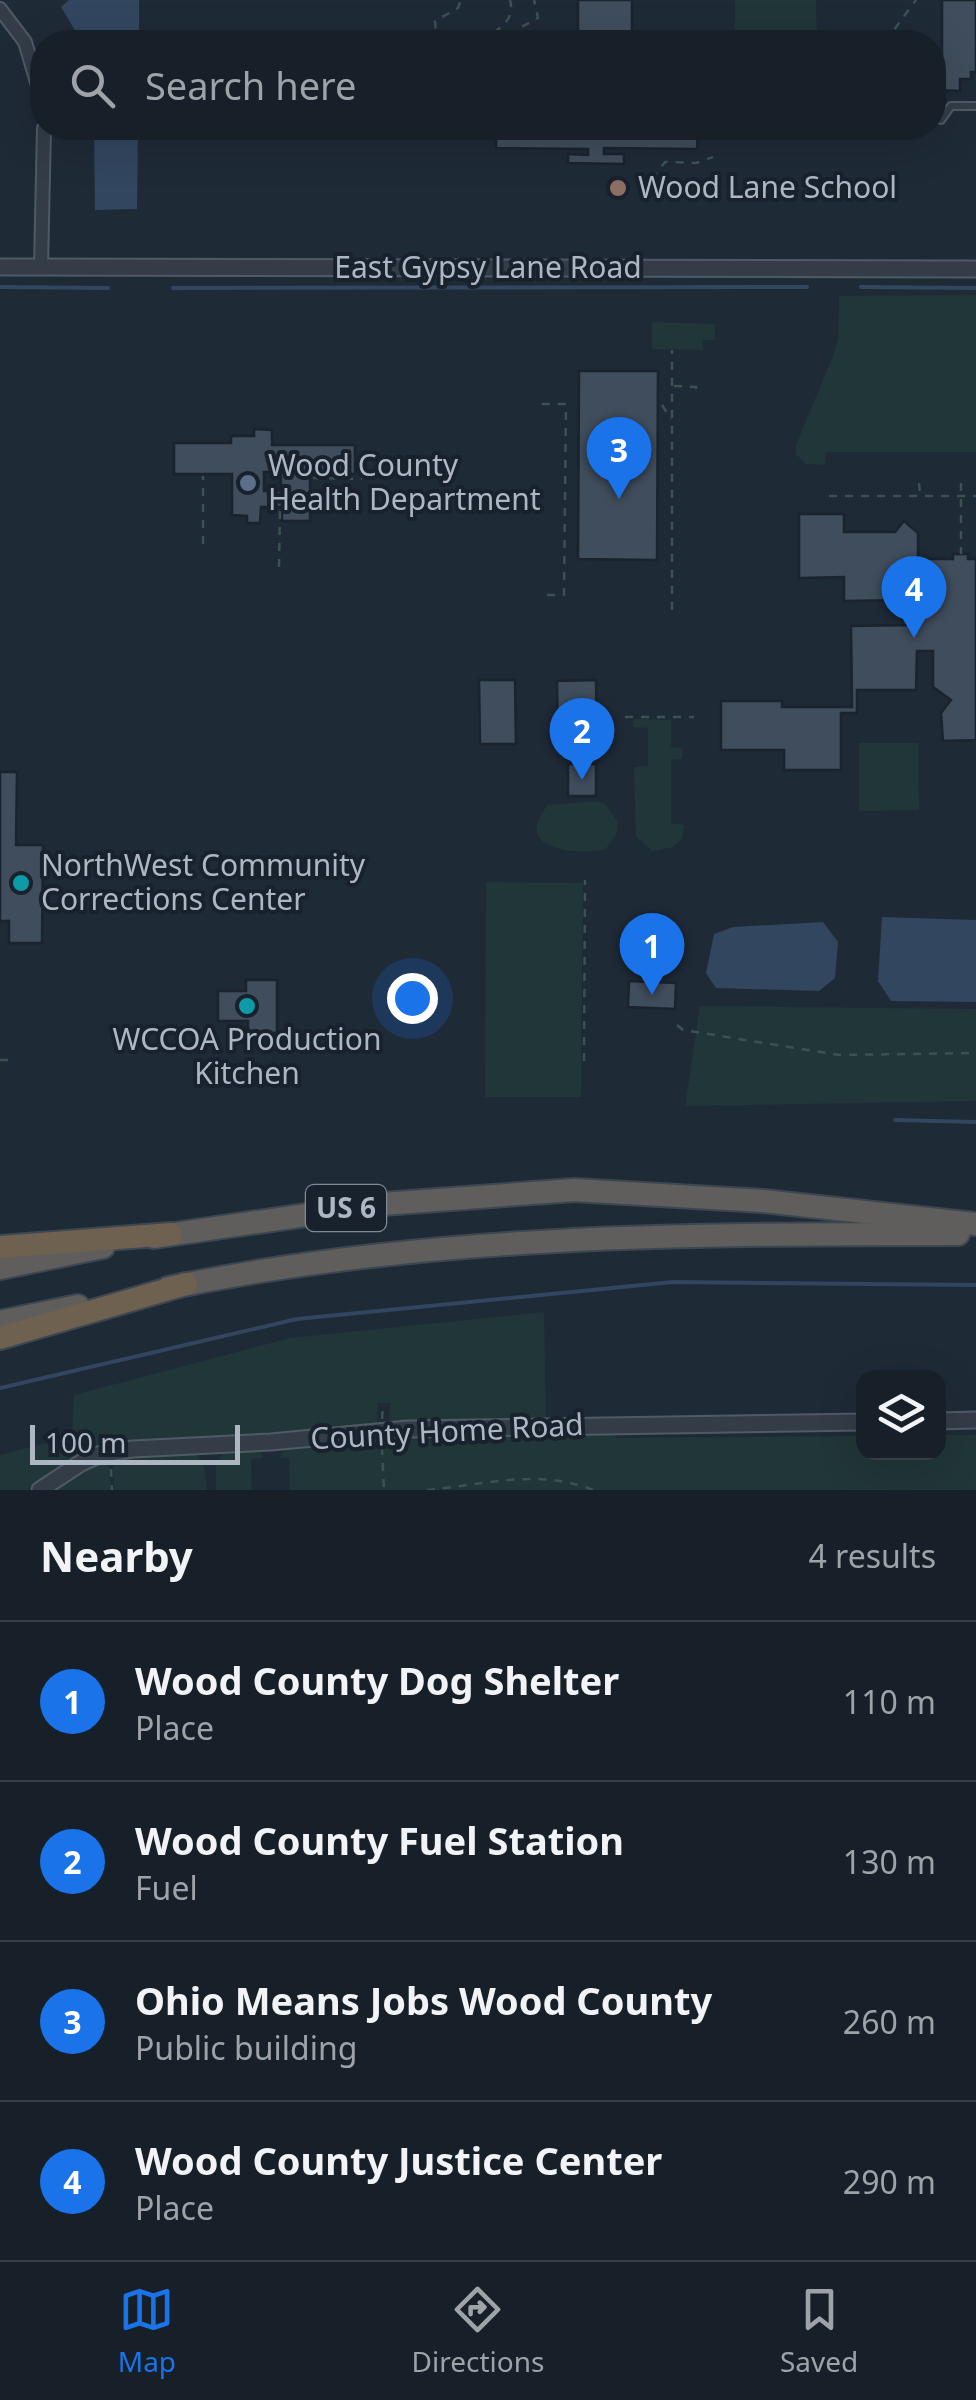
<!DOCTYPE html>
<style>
:root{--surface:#172029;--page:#242d35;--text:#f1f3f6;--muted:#9ea3a8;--line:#363e46;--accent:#1a73e8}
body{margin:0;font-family:"Noto Sans",sans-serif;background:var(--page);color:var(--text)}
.controls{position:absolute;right:30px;bottom:30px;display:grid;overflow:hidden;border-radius:20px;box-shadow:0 10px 40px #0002}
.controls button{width:90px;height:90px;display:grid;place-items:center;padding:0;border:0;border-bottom:2px solid var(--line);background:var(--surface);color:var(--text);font:50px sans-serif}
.scale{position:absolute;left:30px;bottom:25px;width:210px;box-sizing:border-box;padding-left:10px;border:5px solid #adb7c4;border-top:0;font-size:28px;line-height:35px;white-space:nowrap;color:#adb7c4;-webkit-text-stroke:8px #18212c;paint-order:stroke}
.you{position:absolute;left:412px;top:998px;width:35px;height:35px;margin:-25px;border:8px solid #fff;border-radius:50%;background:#1a73e8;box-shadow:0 0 0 15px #1a73e833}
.badge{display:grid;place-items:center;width:65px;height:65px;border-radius:50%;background:var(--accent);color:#fff;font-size:32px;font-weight:700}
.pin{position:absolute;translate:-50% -82px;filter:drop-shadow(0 2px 5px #0008)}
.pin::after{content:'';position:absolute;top:52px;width:35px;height:30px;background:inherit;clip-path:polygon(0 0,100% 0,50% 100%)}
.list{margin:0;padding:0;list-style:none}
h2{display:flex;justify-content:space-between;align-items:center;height:130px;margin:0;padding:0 40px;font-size:42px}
h2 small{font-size:32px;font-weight:400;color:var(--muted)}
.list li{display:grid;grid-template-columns:65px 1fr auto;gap:30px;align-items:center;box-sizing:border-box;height:160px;padding:0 40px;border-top:2px solid var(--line)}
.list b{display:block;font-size:38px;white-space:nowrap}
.list p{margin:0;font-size:32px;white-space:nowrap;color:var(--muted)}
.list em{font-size:32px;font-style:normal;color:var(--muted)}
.icon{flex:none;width:55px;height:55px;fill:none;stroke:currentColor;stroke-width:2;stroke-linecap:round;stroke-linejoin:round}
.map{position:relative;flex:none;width:976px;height:1490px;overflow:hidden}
.search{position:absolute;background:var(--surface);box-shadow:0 10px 40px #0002;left:30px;right:30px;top:30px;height:110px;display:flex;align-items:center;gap:25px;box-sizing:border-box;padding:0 35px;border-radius:40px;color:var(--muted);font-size:38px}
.sheet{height:770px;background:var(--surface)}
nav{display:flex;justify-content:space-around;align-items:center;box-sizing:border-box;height:140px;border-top:2px solid var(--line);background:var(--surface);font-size:28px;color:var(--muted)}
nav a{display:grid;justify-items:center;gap:5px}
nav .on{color:var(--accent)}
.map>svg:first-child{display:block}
.green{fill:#213638}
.water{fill:#32465f}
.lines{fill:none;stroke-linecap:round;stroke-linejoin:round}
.stream{stroke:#32465f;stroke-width:4}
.building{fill:#404d5c;stroke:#1a232e;stroke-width:2.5;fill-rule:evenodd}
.service-casing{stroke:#505a65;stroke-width:10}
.minor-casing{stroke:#505a65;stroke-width:16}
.tertiary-casing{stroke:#505a65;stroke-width:19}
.trunk-casing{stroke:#3d4752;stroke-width:26}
.motorway-casing{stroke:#3d4752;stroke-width:26}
.path{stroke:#3c5252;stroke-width:2.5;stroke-dasharray:8 8;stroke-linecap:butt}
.service{stroke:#333c47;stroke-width:6}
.minor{stroke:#333c47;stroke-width:12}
.tertiary{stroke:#333c47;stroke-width:15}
.trunk{stroke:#5f5e5c;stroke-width:22}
.motorway{stroke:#6e614f;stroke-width:22}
.education-dot{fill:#8d6e63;stroke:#18212c;stroke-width:4}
.service-dot{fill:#5c6f8a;stroke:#18212c;stroke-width:4}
.culture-dot{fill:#0f9aa8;stroke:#18212c;stroke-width:4}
.labels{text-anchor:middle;stroke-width:8;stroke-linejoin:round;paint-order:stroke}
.shield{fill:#18212c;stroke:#808a96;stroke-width:2.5}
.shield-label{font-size:28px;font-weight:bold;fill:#adb7c4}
.poi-label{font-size:30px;fill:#adb7c4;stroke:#18212c;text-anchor:start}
.street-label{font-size:30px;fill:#adb7c4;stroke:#18212c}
</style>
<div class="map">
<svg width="976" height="1490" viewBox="0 0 976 1490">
<rect width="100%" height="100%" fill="#1f2a37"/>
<g class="green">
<polygon points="735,0 816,0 817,42 735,42"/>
<polygon points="976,295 976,452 826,452 825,465 806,464 796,454 796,445 833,356 838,339 839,296"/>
<polygon points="652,322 715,324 715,340 703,340 703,350 652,349"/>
<polygon points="634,719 671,720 671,747 682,748 682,759 671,760 671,823 684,825 682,839 673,847 653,851 636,837 634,767 648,766 648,728 633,727"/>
<polygon points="859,743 918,743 919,810 859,811"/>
<path d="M596,801l9,3 13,18 -1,11 -11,16c-30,7 -96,0 -58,-44z"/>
<polygon points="486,882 583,883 581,1097 485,1097"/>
<polygon points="700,1006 976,1009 976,1101 685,1106"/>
<polygon points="544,1312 546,1418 389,1423 390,1403 378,1403 377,1424 251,1436 109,1444 69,1461 27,1490 0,1490 0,1455 72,1436 74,1395 290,1338"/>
<polygon points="615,1431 616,1438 863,1436 864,1452 938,1452 939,1435 976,1435 976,1490 290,1490 289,1458 279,1458 286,1448 411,1436"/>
<polygon points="260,1450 263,1458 251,1459 252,1490 216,1490 216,1464 225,1451"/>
<polygon points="196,1451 205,1470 207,1490 114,1490 113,1463 118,1457"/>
<polygon points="109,1462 111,1490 49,1490 97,1463"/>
</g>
<g class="water">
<polygon points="69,0 139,0 139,42 82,42 61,7"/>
<polygon points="94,128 138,128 137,209 95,210"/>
<polygon points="882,917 976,920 976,1002 891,1001 878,981"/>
<polygon points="823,922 838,942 835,978 819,991 716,988 706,973 714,934 733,927"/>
</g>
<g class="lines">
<g class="stream">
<polyline points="0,287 108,288"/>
<polyline points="861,287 976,288"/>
<polyline points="173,288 807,287"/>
<polyline points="895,1120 976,1122"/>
<polyline points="0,1388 297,1319 673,1282 976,1285"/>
</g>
</g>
<g class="building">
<polygon points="578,0 632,0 632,42 550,42 550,35 578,36"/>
<polygon points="942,0 976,0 976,72 971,72 971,79 960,79 960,91 934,90 934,55 942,55"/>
<polygon points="496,128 698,128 697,149 604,148 604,154 624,154 624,164 568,163 568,154 588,155 588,149 496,148"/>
<polygon points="579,371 658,371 657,560 578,559"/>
<path d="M254,429l18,1v15h83v29h-45v47h-28v-14h-21l-1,16h-13v-7l-15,-1v-41h-58v-31h57v-7h23zM264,472h17v19h-17z"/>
<polygon points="799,514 844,514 844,532 895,532 904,521 918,533 918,559 953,559 953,554 968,554 968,559 976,559 976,740 943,741 941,713 951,700 933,687 933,651 917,651 916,690 857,690 857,713 841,713 841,770 784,770 784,750 721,750 721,701 782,701 782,707 852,707 851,626 911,625 911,620 917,619 917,606 906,607 906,600 844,601 844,577 799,578"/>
<polygon points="479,680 515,680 516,744 480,744"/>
<polygon points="596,680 597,745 558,746 557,681"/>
<rect x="568" y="764" width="28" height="32"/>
<polygon points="0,772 17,772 16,845 43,845 42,943 9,943 9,921 0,921"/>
<polygon points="246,980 277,980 277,1033 248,1033 248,1021 218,1021 218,991 246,991"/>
<polygon points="629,981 676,983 675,1009 628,1007"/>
</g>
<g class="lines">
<g class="service-casing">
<polyline id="service" points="941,120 951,106 976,106"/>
</g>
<g class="minor-casing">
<g id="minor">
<polyline points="0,9 25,42 42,99"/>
<polyline points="41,267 44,128"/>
</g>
</g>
<g class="tertiary-casing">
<g id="tertiary">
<polyline points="0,267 976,269"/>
<polyline points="938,1421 976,1420"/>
<polyline points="40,1490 81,1463 101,1454 133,1449 271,1442 408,1429 864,1422"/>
</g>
</g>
<g class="trunk-casing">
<g id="trunk">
<polyline points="154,1237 382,1204 574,1190 763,1201 976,1224"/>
<polyline points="0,1268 103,1247"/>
<path d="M168,1288c260,-54 526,-54 790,-54"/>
<polyline points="0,1322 78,1306"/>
</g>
</g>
<g class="motorway-casing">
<g id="motorway">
<polyline points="0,1247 171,1234"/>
<polyline points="0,1338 186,1284"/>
</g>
</g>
<g class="path">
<polyline points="443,42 436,34 435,21 458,8 461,0"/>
<path d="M481,42c15,-13 35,-19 29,-42"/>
<polyline points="494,42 538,18 534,0"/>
<polyline points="885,42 916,0"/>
<polyline points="652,179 665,162 696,163 713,157"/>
<polyline points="674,386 696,387 697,391"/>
<polyline points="542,404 566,404 564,595 542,595"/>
<polyline points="662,405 671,419"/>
<polyline points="313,478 362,479"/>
<polyline points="919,483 920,494"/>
<polyline points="961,483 961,554"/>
<polyline points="829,496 976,496"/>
<polyline points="203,544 203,476"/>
<polyline points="279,567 280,510"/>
<polyline points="672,610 672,350"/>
<polyline points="625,717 694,717"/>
<polyline points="677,1025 683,1030 839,1055 976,1053"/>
<polyline points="0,1060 14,1060"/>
<polyline points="584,1061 585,880"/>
<polyline points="382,1419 383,1403"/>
<polyline points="382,1447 384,1490"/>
<polyline points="111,1469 112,1490"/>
<path d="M427,1490c56,-5 111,-22 166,0"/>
</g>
<use href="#service" class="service"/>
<use href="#minor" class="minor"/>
<use href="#tertiary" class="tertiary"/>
<use href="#trunk" class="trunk"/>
<use href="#motorway" class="motorway"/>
</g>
<circle class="education-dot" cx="618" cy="188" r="10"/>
<circle class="service-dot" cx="248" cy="483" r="10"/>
<g class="culture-dot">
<circle cx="21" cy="883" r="10"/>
<circle cx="247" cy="1006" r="10"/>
</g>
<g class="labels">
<rect class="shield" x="306" y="1185" width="80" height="46" rx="8"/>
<g class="shield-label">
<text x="346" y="1218">US 6</text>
</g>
<g class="poi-label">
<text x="638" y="198">Wood Lane School</text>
<text x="268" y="476">Wood County<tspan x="268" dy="34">Health Department</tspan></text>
<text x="41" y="876">NorthWest Community<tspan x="41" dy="34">Corrections Center</tspan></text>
<text x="247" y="1050" text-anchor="middle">WCCOA Production<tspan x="247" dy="34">Kitchen</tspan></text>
</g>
<g class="street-label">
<text x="488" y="278">East Gypsy Lane Road</text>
<text transform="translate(447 1432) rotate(-3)" y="10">County Home Road</text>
</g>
</g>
</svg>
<div class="controls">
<button><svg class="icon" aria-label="layers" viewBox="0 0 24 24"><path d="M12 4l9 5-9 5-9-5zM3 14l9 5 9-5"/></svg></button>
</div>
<div class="scale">100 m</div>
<div class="you"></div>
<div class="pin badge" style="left:652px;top:995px">1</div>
<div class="pin badge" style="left:582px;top:780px">2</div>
<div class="pin badge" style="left:619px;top:499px">3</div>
<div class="pin badge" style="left:914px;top:638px">4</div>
<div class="search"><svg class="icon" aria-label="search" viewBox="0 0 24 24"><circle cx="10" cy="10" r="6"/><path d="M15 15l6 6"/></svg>Search here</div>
</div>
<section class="sheet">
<h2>Nearby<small>4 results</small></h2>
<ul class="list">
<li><span class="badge">1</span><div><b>Wood County Dog Shelter</b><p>Place</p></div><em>110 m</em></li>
<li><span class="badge">2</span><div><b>Wood County Fuel Station</b><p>Fuel</p></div><em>130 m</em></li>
<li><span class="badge">3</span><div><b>Ohio Means Jobs Wood County</b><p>Public building</p></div><em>260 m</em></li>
<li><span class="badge">4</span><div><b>Wood County Justice Center</b><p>Place</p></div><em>290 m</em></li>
</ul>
</section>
<nav>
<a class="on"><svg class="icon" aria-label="map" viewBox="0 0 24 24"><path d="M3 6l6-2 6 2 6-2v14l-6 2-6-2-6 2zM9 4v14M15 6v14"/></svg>Map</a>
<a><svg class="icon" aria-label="directions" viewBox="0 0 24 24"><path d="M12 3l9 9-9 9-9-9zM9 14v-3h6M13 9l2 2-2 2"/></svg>Directions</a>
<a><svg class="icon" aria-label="saved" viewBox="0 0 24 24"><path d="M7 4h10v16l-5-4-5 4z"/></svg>Saved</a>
</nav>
